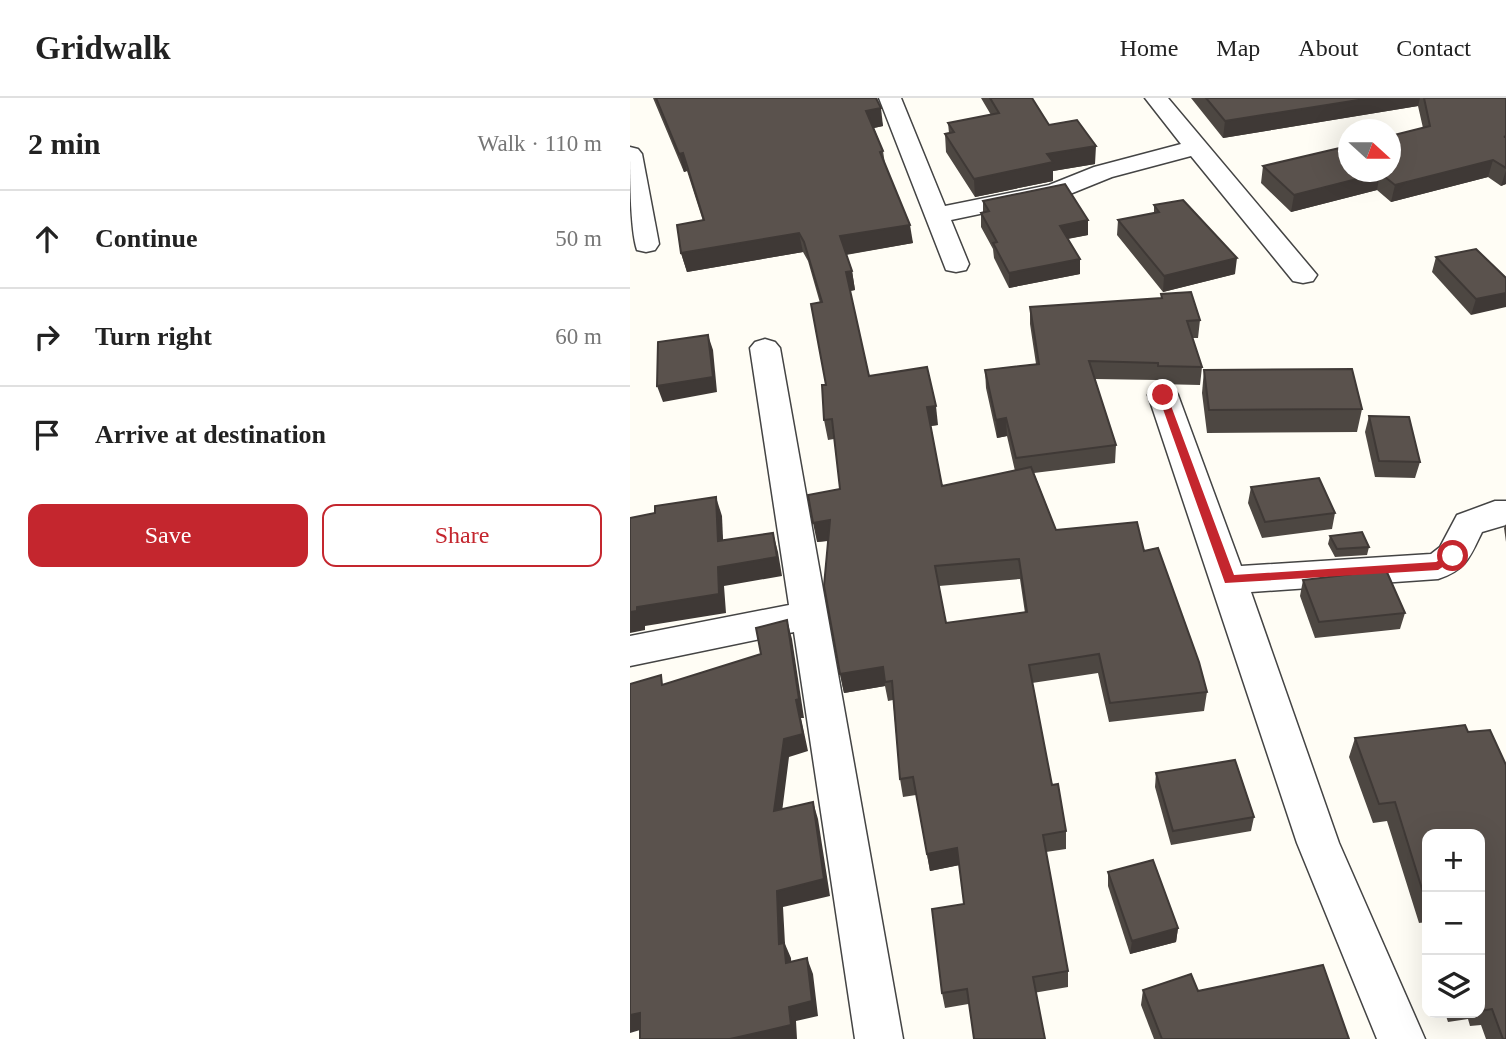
<!DOCTYPE html>
<meta charset="utf-8">
<style>
:root{--surface:#fff;--page:#f6f6f6;--text:#222;--muted:#767676;--line:#e0e0e0;--accent:#c4262e}
body{margin:0;font-family:"Times New Roman",serif;background:var(--page);color:var(--text)}
.controls{position:absolute;right:21px;bottom:21px;display:grid;overflow:hidden;border-radius:14px;box-shadow:0 7px 28px #0002}
.controls button{width:63px;height:63px;display:grid;place-items:center;padding:0;border:0;border-bottom:2px solid var(--line);background:var(--surface);color:var(--text);font:35px sans-serif}
.compass{position:absolute;left:708px;top:21px;width:63px;height:63px;border-radius:50%;background:var(--surface);box-shadow:0 7px 28px #0002;rotate:111deg}
.stop{position:absolute;width:21px;height:21px;margin:-16px;border:5px solid #c4262e;border-radius:50%;background:#fff}
.stop.end{background:#c4262e;border-color:#fff;box-shadow:0 2px 7px #0008}
.list{margin:0;padding:0;list-style:none}
h2{display:flex;justify-content:space-between;align-items:center;height:91px;margin:0;padding:0 28px;font-size:30px}
h2 small{font-size:23px;font-weight:400;color:var(--muted)}
.list li{display:grid;grid-template-columns:46px 1fr auto;gap:21px;align-items:center;box-sizing:border-box;height:98px;padding:0 28px;border-top:2px solid var(--line)}
.list b{display:block;font-size:26px;white-space:nowrap}
.list em{font-size:23px;font-style:normal;color:var(--muted)}
.actions{display:flex;gap:14px;padding:21px 28px}
.actions a{flex:1;padding:16px 0;border:2px solid var(--accent);border-radius:14px;text-align:center;font-size:24px;color:var(--accent)}
.actions .main{background:var(--accent);color:#fff}
.icon{flex:none;width:38px;height:38px;fill:none;stroke:currentColor;stroke-width:2;stroke-linecap:round;stroke-linejoin:round}
.map{position:relative;flex:none;width:876px;height:941px;overflow:hidden}
header{display:flex;align-items:center;gap:42px;box-sizing:border-box;height:98px;padding:0 35px;background:var(--surface);border-bottom:2px solid var(--line)}
header strong{font-size:33px}
nav{display:flex;gap:38px;margin-inline-start:auto;font-size:24px}
main{display:flex}
aside{flex:1;background:var(--surface)}
.map>svg:first-child{display:block}
.lines{fill:none;stroke-linecap:round;stroke-linejoin:round}
.minor-casing{stroke:#444;stroke-width:3}
.minor{fill:#fff;fill-rule:evenodd}
.wall{fill:#4d4742;fill-rule:evenodd}
.shaded-wall{fill:#3f3936}
.building{fill:#5a524d;stroke:#3f3936;stroke-width:2;fill-rule:evenodd}
.route{fill:#c4262e}
</style>
<header>
<strong>Gridwalk</strong>
<nav><a>Home</a><a>Map</a><a>About</a><a>Contact</a></nav>
</header>
<main>
<aside>
<h2>2 min<small>Walk · 110 m</small></h2>
<ul class="list">
<li><svg class="icon" aria-label="ahead" viewBox="0 0 24 24"><path d="M12 20V5M6 11l6-6 6 6"/></svg><div><b>Continue</b></div><em>50 m</em></li>
<li><svg class="icon" aria-label="right" viewBox="0 0 24 24"><path d="M7 20v-9h11M14 6l5 5-5 5"/></svg><div><b>Turn right</b></div><em>60 m</em></li>
<li><svg class="icon" aria-label="arrive" viewBox="0 0 24 24"><path d="M6 21V4h12l-3 4 3 4H6"/></svg><div><b>Arrive at destination</b></div></li>
</ul>
<div class="actions"><a class="main">Save</a><a>Share</a></div>
</aside>
<div class="map">
<svg width="876" height="941" viewBox="0 0 876 941">
<rect width="100%" height="100%" fill="#fffdf5"/>
<g class="lines">
<g class="minor-casing">
<g id="minor">
<polygon points="249,0 271,0 315,108 419,87 464,69 551,46 515,0 538,0 687,177 683,183 673,185 663,183 561,58 482,79 435,98 321,122 339,166 336,172 326,174 316,172"/>
<path d="M0,49l8,2 4,5 17,90 -4,6 -9,2 -9,-2c-7,-20 -7,-78 -7,-103z"/>
<polygon points="135,241 145,244 150,250 273,941 225,941 164,534 0,568 0,538 159,507 120,250 125,244"/>
<path d="M533,287l11,3 4,7 63,171 190,-12 9,-7 17,-32 38,-14h11v24l-24,7c-12,25 -16,38 -44,47l-187,13 88,251 86,196h-48l-80,-196 -149,-448 4,-7z"/>
</g>
</g>
<use href="#minor" class="minor"/>
</g>
<g class="wall">
<path d="M23,0h223l7,28 -9,2 9,23 2,13 28,79 -67,12 6,16 3,19 -5,1 19,85 69,49 -7,1 11,60 73,-15 -8,-35 -10,2 -11,-50 -1,-18 51,-6 -6,-40v-17l131,-9v-4l39,26 -2,18h-6l10,29 -2,18 -43,-1v-4l-62,-1 21,66 -1,18 -81,10 22,57 88,21 63,141 -3,19 -95,11 -11,-49 -66,10 20,102 14,46v18l-20,3 22,119v16l-123,21 -3,-15 22,-89 -5,-39 -29,6 -14,-76 -13,2 -3,-18 -7,-79 -5,1 -3,-15 -41,7 -4,-19 -12,-133 -11,1 23,-53 -6,-50 -6,1 -4,-20 2,-35 -6,-82 -12,-42 -5,-9 -116,20 -6,-19 22,-32 -16,-50 -3,1zM390,481l5,34 -79,10 -7,-37z"/>
<polygon points="351,0 402,0 419,27 465,66 423,73 423,83 345,99 316,54 315,36 319,35 318,25 361,17"/>
<polygon points="561,0 876,0 876,86 871,88 858,79 761,104 747,92 661,114 631,85 633,68 793,30 788,8 593,40"/>
<polygon points="353,103 458,137 438,141 450,161 450,176 379,190 364,160 363,151 351,129 351,115 353,114"/>
<polygon points="524,107 605,176 533,194 487,137 488,122 524,115"/>
<polygon points="806,159 876,180 841,217 802,174"/>
<polygon points="574,272 732,311 727,334 577,335 572,295"/>
<polygon points="739,318 790,364 785,380 745,379 735,334"/>
<polygon points="621,389 705,415 702,431 632,440 618,405"/>
<polygon points="876,426 876,444 874,430"/>
<polygon points="700,438 739,449 737,457 705,459 698,446"/>
<polygon points="673,482 775,515 770,531 685,540 670,498"/>
<polygon points="835,627 838,634 860,632 876,667 876,941 856,941 851,927 840,928 838,921 818,924 815,915 850,915 850,736 797,736 797,824 789,825 757,723 743,725 719,659 725,640"/>
<polygon points="526,675 624,719 621,733 541,747 525,689"/>
<polygon points="478,774 548,830 546,844 500,856 478,788"/>
<polygon points="513,892 568,893 719,941 524,941 511,907"/>
</g>
<g class="shaded-wall">
<polygon points="741,0 790,0 788,8 593,40 595,23"/>
<polygon points="251,10 253,28 239,31 236,13"/>
<polygon points="466,48 465,66 423,73 423,83 345,99 344,81 417,56"/>
<polygon points="53,55 57,73 54,74 49,56"/>
<polygon points="863,62 858,79 761,104 765,87"/>
<polygon points="876,72 876,86 871,88"/>
<polygon points="750,75 747,92 661,114 664,97"/>
<polygon points="458,122 458,137 430,142 430,128"/>
<polygon points="280,127 283,145 213,157 210,138"/>
<polygon points="169,135 173,154 57,174 51,155"/>
<polygon points="607,160 605,176 533,194 534,178"/>
<polygon points="450,161 450,176 379,190 379,175"/>
<polygon points="222,173 225,192 219,193 216,174"/>
<polygon points="876,195 876,209 841,217 846,201"/>
<polygon points="78,237 83,252 87,294 33,304 27,288"/>
<polygon points="306,308 308,327 300,328 297,309"/>
<polygon points="376,320 377,338 367,340 366,322"/>
<polygon points="86,399 92,418 94,462 88,443"/>
<polygon points="200,422 204,442 187,444 183,425"/>
<polygon points="143,435 148,454 152,478 94,488 96,515 15,528 15,532 0,535 0,514 7,509 88,469"/>
<polygon points="157,522 162,541 174,620 171,620 178,653 159,659 150,730 144,713 154,641 166,602"/>
<polygon points="253,569 255,588 214,595 210,576"/>
<polygon points="183,704 188,721 200,798 153,809 155,846 161,860 162,881 149,846 147,793"/>
<polygon points="327,750 330,767 300,773 297,756"/>
<polygon points="548,830 546,844 500,856 502,843"/>
<polygon points="177,860 183,876 188,918 166,923 167,941 100,941 159,909"/>
<polygon points="10,915 20,929 0,935 0,917"/>
</g>
<g class="building">
<path d="M26,0h220l5,10 -15,3 17,40 -3,1 30,73 -70,11 12,35 -6,1 23,104 58,-9 9,39 -9,1 15,79 89,-19 25,63 81,-8 7,29 14,-3 41,114 8,30 -97,11 -11,-49 -70,11 23,120 6,-1 8,47 -23,4 25,136 -35,6 12,62h-71l-7,-50 -25,4 -10,-84 32,-5 -7,-56 -30,6 -14,-77 -13,2 -8,-98 -7,1 -2,-15 -43,7 -16,-88 6,-66 -17,3 -5,-28 32,-6 -8,-70 -8,1 -2,-35h4l-15,-81 11,-2 -18,-60 -5,-9 -118,20 -4,-28 27,-5 -21,-67 -4,1zM389,461l8,53 -81,11 -11,-57z"/>
<polygon points="360,0 402,0 419,27 447,22 466,48 417,56 423,64 344,81 315,36 324,34 318,25 369,15"/>
<polygon points="576,0 741,0 595,23"/>
<polygon points="794,0 876,0 876,38 874,39 876,39 876,70 863,62 765,87 750,75 664,97 633,68 718,48 718,74 760,74 760,38 800,28"/>
<polygon points="435,86 458,122 430,128 450,161 379,175 363,145 367,144 351,115 359,113 353,103"/>
<polygon points="553,102 607,160 534,178 488,122 529,114 524,107"/>
<polygon points="846,151 876,180 876,195 846,201 806,159"/>
<polygon points="561,194 570,222 557,223 572,269 528,268 528,265 459,263 486,347 386,360 376,320 366,322 355,272 409,266 400,209 532,200 531,196"/>
<polygon points="78,237 83,279 27,288 28,244"/>
<polygon points="722,271 732,311 579,312 574,272"/>
<polygon points="739,318 779,319 790,364 749,363"/>
<polygon points="689,380 705,415 635,424 621,389"/>
<polygon points="86,399 88,443 143,435 147,459 88,469 89,496 7,509 7,513 0,514 0,420 25,415 25,408"/>
<polygon points="732,434 739,449 707,451 700,438"/>
<polygon points="756,472 775,515 689,524 673,482"/>
<polygon points="157,522 169,601 166,602 173,636 154,641 144,713 183,704 194,781 147,793 149,846 154,845 156,865 177,860 182,903 159,909 161,927 100,941 10,941 10,915 0,917 0,586 31,577 32,587 131,556 126,530"/>
<polygon points="835,627 838,634 860,632 876,667 876,941 873,941 862,911 850,913 850,736 797,736 797,807 765,704 749,706 725,640"/>
<polygon points="605,662 624,719 543,733 526,675"/>
<polygon points="523,762 548,830 502,843 478,774"/>
<polygon points="693,867 719,941 532,941 513,892 561,876 568,893"/>
</g>
<polygon class="route" points="533,293 537,297 604,477 806,464 823,454 829,458 808,472 595,485 528,297"/>
</svg>
<div class="controls">
<button>+</button>
<button>−</button>
<button><svg class="icon" aria-label="layers" viewBox="0 0 24 24"><path d="M12 4l9 5-9 5-9-5zM3 14l9 5 9-5"/></svg></button>
</div>
<svg class="compass" viewBox="-18 -18 36 36"><path d="M0-13l5 13h-10z" fill="#e53935"/><path d="M0 13l5-13h-10z" fill="#767676"/></svg>
<div class="stop" style="left:823px;top:458px"></div>
<div class="stop end" style="left:533px;top:297px"></div>
</div>
</main>
